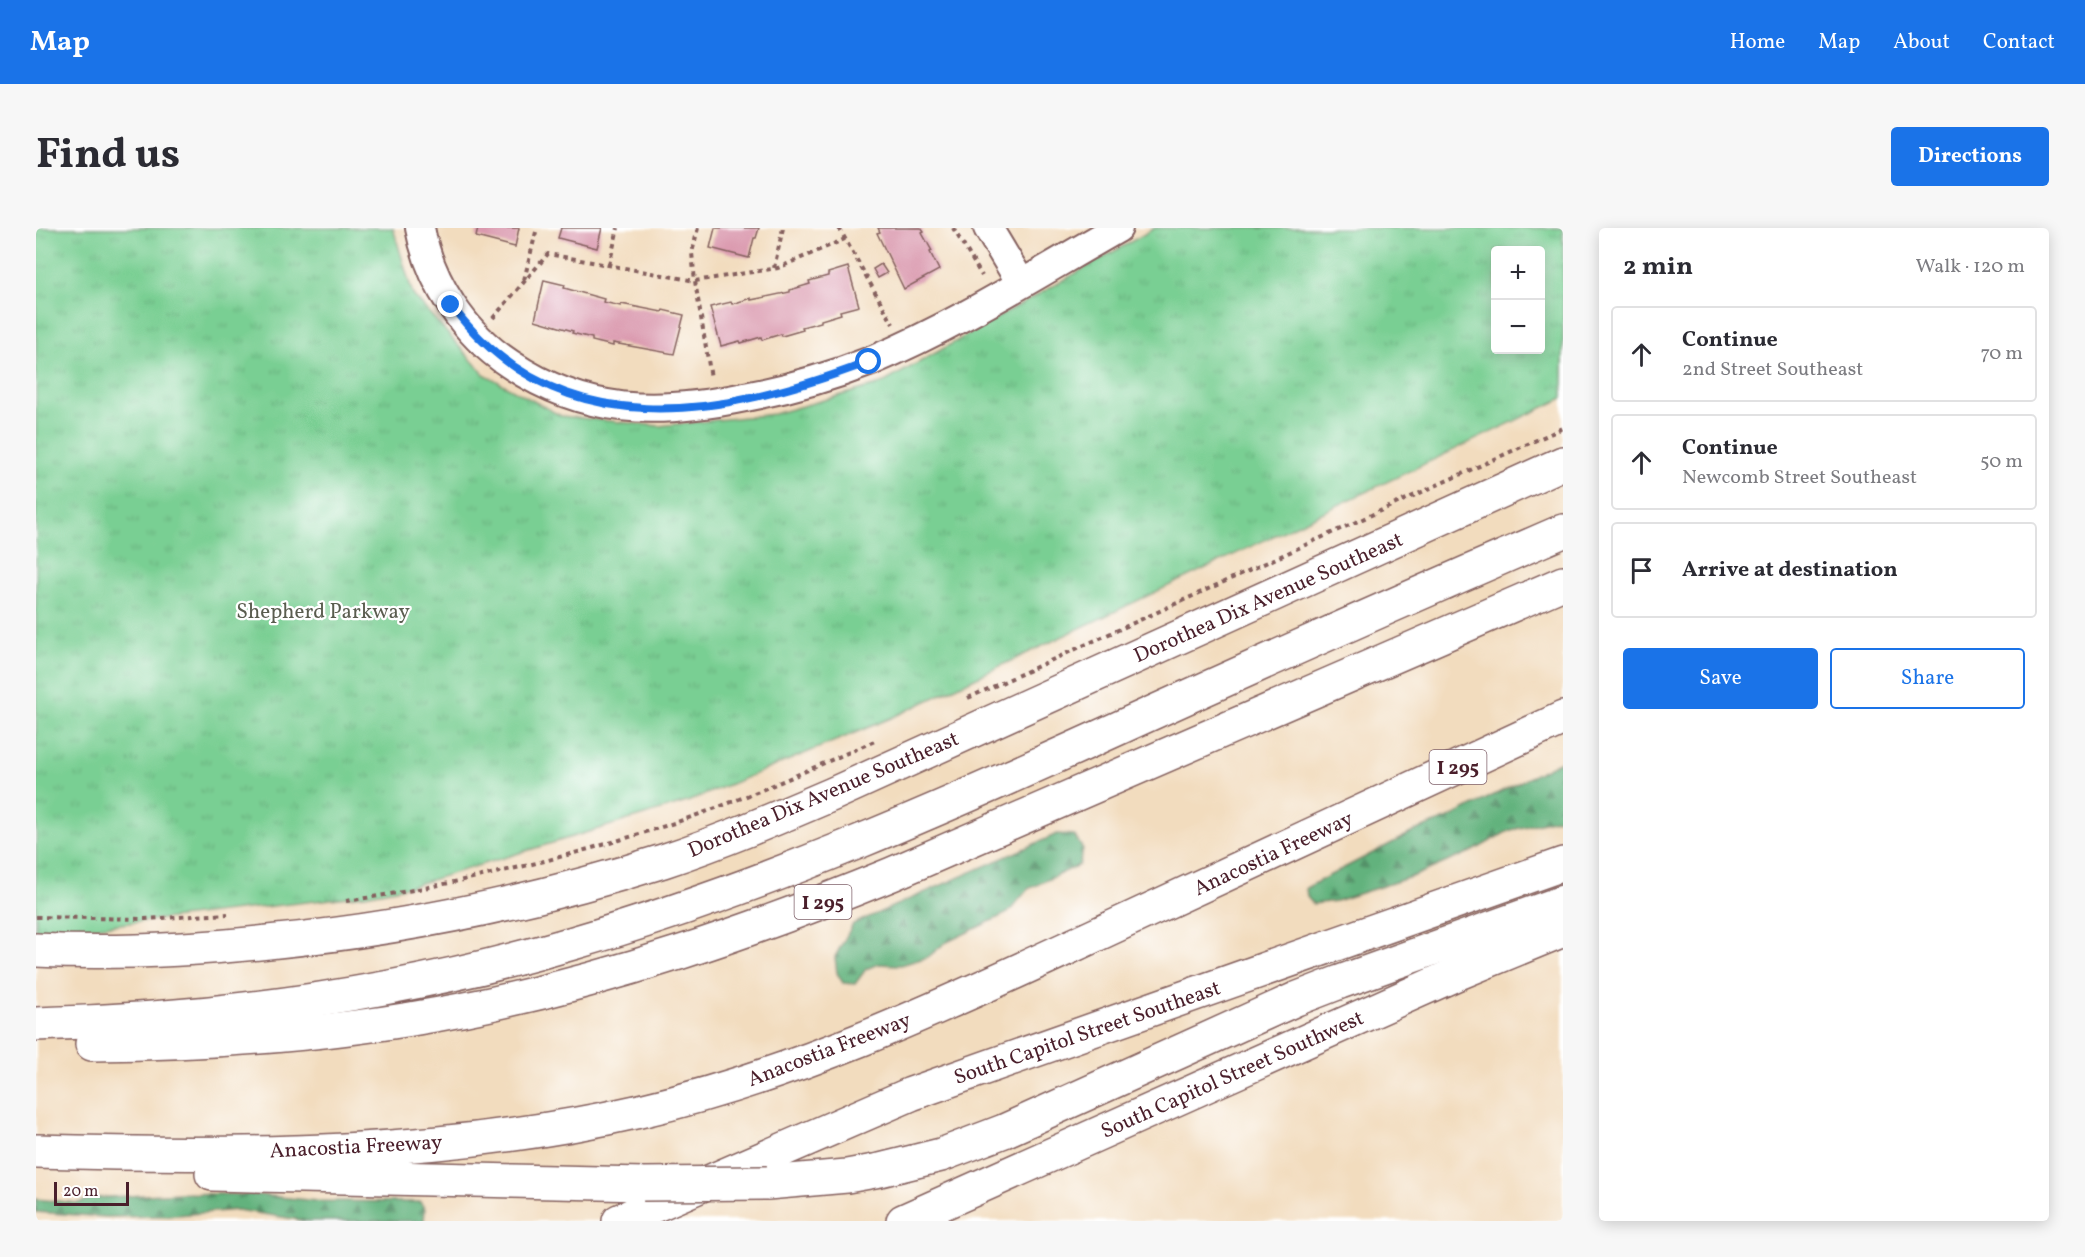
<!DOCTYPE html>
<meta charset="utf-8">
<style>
:root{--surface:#fff;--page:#f7f7f7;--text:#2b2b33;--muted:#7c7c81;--line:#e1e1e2;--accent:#1a73e8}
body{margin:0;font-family:Vollkorn,serif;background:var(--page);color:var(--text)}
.controls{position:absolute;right:18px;top:18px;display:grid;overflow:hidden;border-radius:6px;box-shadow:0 3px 15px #0003}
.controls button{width:54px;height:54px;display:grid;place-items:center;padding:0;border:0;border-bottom:2px solid var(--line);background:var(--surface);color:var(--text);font:30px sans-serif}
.scale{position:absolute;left:18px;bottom:15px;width:75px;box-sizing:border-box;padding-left:6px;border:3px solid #4a1f2b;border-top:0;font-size:16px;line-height:21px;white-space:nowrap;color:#4a1f2b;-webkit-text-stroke:4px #fff;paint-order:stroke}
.stop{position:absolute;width:18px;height:18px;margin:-14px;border:4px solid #1a73e8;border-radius:50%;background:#fff}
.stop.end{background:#1a73e8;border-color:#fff;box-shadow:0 2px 6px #0008}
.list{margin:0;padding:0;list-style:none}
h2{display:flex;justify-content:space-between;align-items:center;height:78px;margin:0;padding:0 24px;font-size:26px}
h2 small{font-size:20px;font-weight:400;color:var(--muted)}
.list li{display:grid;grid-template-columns:39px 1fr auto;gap:18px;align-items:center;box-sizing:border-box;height:96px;margin:0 12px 12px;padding:0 12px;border:2px solid var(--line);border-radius:6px}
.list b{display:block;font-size:22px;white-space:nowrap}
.list p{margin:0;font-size:20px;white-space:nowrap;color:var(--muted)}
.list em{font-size:20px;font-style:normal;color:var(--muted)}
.actions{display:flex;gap:12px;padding:18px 24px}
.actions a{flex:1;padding:14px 0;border:2px solid var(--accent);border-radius:6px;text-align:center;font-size:21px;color:var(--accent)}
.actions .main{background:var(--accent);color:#fff}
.icon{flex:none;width:33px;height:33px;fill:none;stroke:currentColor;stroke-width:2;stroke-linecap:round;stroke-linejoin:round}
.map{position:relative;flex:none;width:1527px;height:993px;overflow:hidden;border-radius:6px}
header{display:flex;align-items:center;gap:36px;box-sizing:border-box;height:84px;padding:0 30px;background:var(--accent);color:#fff}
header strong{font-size:28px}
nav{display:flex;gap:33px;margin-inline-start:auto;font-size:21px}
.intro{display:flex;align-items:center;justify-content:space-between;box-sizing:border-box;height:144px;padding:0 36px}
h1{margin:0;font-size:42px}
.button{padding:15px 27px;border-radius:6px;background:var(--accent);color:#fff;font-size:21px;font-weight:700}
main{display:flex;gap:36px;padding:0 36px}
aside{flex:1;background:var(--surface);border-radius:6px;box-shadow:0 3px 15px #0003}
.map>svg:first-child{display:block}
.forest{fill:url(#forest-firs);stroke:#566854;stroke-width:1.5}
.park{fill:url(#park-tufts);stroke:#62775f;stroke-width:1.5;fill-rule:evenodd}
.building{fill:#da99ae}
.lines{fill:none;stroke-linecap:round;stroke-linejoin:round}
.minor-casing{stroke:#85615e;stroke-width:32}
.secondary-casing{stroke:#85615e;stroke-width:36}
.primary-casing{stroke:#85615e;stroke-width:36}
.motorway-casing{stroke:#85615e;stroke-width:36}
.path{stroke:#85615e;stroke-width:4;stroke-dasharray:4.5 4.5;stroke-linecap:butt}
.minor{stroke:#fff;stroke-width:28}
.secondary{stroke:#fff;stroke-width:33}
.primary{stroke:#fff;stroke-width:33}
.motorway{stroke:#fff;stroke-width:33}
.motorway-bridge-casing{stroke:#85615e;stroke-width:36;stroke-linecap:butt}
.motorway-bridge{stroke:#fff;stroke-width:33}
.route{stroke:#1a73e8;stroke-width:8}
.labels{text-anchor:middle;stroke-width:4.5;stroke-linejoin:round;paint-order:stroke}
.shield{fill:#fff;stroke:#80626b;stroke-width:1.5}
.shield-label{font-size:20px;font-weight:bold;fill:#4a1f2b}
.street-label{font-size:21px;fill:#4a1f2b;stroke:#fff}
.park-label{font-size:21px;fill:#5a5d4f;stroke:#fff}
</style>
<header>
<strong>Map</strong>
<nav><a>Home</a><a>Map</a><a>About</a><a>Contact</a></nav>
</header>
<div class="intro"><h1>Find us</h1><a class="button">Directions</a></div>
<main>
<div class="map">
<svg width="1527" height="993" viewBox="0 0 1527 993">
<defs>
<pattern id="forest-firs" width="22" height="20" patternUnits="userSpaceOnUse" patternTransform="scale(1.5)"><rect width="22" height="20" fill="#62b27d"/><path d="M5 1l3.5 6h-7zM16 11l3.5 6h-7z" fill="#539067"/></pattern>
<pattern id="park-tufts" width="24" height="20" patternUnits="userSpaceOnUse" patternTransform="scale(1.5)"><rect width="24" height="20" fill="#79cf93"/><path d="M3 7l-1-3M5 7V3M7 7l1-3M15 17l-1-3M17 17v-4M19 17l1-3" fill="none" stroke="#6ab17f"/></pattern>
</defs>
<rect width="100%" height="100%" fill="#fff"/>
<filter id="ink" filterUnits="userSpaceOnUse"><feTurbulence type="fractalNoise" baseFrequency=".0167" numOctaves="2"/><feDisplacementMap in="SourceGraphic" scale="12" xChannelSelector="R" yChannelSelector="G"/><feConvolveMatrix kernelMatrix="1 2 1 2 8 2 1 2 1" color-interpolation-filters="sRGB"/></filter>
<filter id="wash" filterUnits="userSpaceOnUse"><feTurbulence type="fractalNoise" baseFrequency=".008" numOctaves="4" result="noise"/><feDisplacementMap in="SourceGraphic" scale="24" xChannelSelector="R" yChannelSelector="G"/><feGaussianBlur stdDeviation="1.35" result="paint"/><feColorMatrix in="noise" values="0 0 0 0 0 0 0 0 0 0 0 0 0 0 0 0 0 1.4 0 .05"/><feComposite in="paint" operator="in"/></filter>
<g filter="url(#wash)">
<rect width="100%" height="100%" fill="#f2dcbe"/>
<g class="forest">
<polygon points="1527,532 1527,589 1472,603 1439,622 1378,648 1300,673 1277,676 1271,669 1270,660 1281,654 1381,602 1413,590"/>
<polygon points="1021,606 1038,607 1047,621 1043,637 992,661 972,685 909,715 892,729 865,737 842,736 830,741 819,756 807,755 801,745 799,729 817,696"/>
<polygon points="145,965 224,967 281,973 384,974 389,981 388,993 271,993 201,982 129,988 70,989 0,984 0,971 42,975 57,970"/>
</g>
<path class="park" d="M0,0h357l20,67 71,79 77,42 98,10 115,-12 107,-30 274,-156h408v170l-672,320 -204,84 -276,84 -46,9 -329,39zM1460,22h44v100h-44z"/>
<g id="blocks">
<g class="building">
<polygon points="442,0 483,0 479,19 440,9"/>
<polygon points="525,0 566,0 561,20 522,10"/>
<polygon points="679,0 723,0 720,10 718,10 713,30 674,20"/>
<polygon points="842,0 885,0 888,4 886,5 896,23 894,24 903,42 868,61 841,5 844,4"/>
<polygon points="845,36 851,45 842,50 837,41"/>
<polygon points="812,39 823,78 804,83 805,86 785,92 785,94 766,99 767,102 746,108 745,106 726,112 725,109 705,115 704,113 685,118 674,79 695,74 696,76 715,70 715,72 754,64 754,62 774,56 773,53 792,48 792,45"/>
<polygon points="508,52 529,57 528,60 568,71 567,74 585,78 585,76 626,84 627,82 648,87 638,126 577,115 577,118 556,113 556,110 536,105 537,103 499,92"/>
</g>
</g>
</g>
<g filter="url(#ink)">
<use href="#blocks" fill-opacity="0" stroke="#85615e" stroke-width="1.5"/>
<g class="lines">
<g class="minor-casing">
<g id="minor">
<path d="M384,0c10,54 44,106 90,136 76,51 148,51 235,33 42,-8 85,-20 126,-36 86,-36 166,-87 247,-133"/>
<polyline points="952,0 985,55"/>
</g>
</g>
<g class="secondary-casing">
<path id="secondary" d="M0,722c77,4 155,0 232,-8 135,-13 266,-40 395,-81 58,-19 114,-43 170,-67l730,-331"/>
</g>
<g class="primary-casing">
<g id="primary">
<polyline points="583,993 875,866 1527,636"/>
<polyline points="867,993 1420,746 1527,702"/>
</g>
</g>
<g class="motorway-casing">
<g id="motorway">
<path d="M0,796c180,-5 364,-30 537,-81 193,-56 377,-138 559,-221 143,-65 287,-129 431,-191"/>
<path d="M56,816c123,-1 248,-10 369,-34 148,-29 292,-79 431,-136l671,-291"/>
<path d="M0,923c199,6 410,5 604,-40 161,-37 311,-109 460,-178 155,-71 309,-143 463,-215"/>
<polyline points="176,946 607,956"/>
<polyline points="731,955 811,948 844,942 905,927 968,903 1260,771 1304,754 1527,674"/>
</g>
</g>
<g class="path">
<polyline points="662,0 656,25 659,53 675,150"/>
<polyline points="803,0 857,96"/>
<polyline points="917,0 946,48"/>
<polyline points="573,37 582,0"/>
<polyline points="738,40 747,0"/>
<polyline points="488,52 501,0"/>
<polyline points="457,90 512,26 659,53 742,40 809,11"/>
<polyline points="932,470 1527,200"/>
<path d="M310,673c111,-16 221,-43 328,-78 69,-23 136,-54 203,-83"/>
<polyline points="0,689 109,691 192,686"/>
</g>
<use href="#minor" class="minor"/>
<use href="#secondary" class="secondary"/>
<use href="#primary" class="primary"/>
<use href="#motorway" class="motorway"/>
<g class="motorway-bridge-casing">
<polyline id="motorway-bridge" points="607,956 731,955"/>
</g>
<use href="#motorway-bridge" class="motorway-bridge"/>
</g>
</g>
<g class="lines" filter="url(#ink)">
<path class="route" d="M415,77c107,144 272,112 418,57"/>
</g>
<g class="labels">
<g class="shield">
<rect x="1393.5" y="522" width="57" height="34" rx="4.5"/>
<rect x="758.5" y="657" width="57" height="34" rx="4.5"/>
</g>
<g class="shield-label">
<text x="1422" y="546">I 295</text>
<text x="787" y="681">I 295</text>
</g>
<g class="street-label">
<text transform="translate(1232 369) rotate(-24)" y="7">Dorothea Dix Avenue Southeast</text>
<text transform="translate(787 566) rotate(-23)" y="7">Dorothea Dix Avenue Southeast</text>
<text transform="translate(1237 625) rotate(-25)" y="7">Anacostia Freeway</text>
<text transform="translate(1051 804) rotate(-19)" y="7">South Capitol Street Southeast</text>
<text transform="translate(793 821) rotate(-21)" y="7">Anacostia Freeway</text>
<text transform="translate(1196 846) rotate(-24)" y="7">South Capitol Street Southwest</text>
<text transform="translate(320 918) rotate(-3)" y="7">Anacostia Freeway</text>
</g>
<g class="park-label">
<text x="287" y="390">Shepherd Parkway</text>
</g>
</g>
</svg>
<div class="controls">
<button>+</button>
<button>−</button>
</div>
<div class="scale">20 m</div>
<div class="stop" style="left:833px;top:134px"></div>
<div class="stop end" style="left:415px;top:77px"></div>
</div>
<aside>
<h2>2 min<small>Walk · 120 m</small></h2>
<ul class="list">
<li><svg class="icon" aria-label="ahead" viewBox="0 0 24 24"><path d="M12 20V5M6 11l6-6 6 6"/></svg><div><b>Continue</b><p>2nd Street Southeast</p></div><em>70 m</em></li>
<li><svg class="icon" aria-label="ahead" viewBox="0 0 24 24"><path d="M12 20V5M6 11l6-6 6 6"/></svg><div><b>Continue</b><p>Newcomb Street Southeast</p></div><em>50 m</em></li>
<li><svg class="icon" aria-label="arrive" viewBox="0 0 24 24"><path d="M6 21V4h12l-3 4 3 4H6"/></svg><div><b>Arrive at destination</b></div></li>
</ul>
<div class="actions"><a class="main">Save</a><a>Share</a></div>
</aside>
</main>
